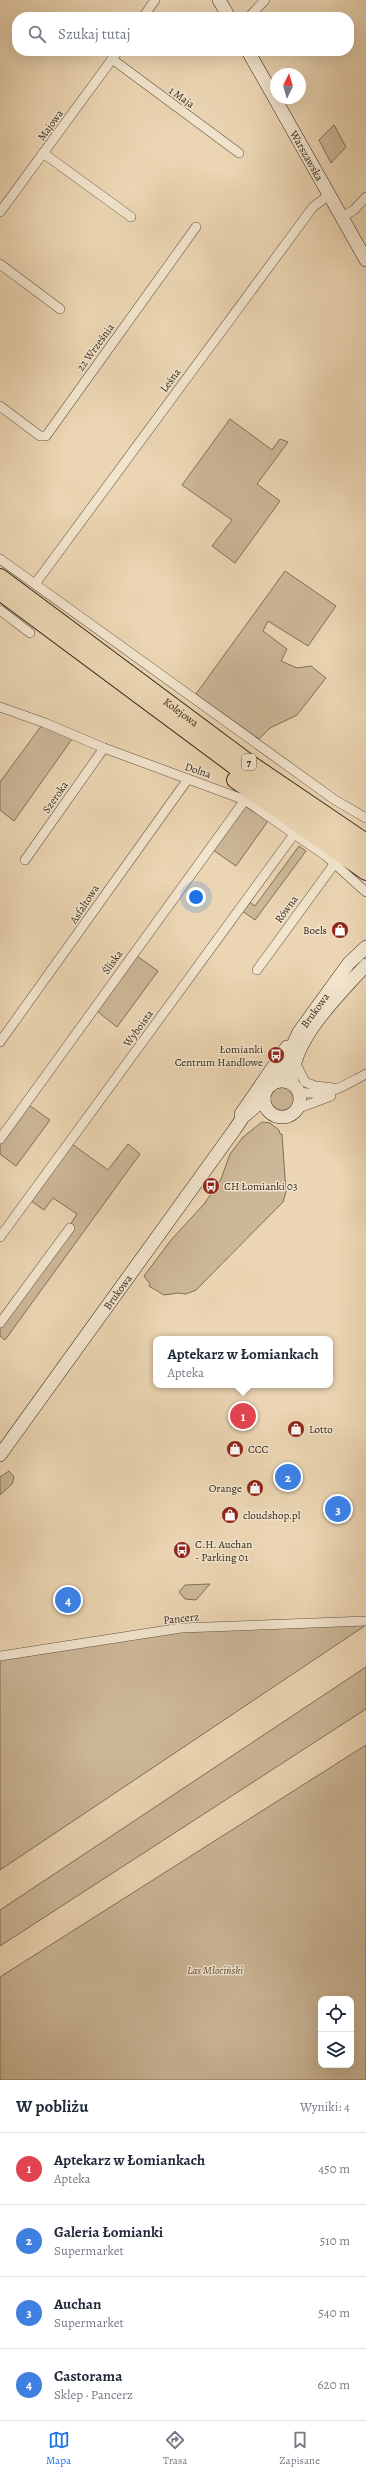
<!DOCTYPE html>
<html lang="pl">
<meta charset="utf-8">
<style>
:root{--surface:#fff;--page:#f2f2f3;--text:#1f2937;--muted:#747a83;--line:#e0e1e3;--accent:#1a73e8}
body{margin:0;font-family:Alegreya,serif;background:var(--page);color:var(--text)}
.controls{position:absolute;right:12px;bottom:12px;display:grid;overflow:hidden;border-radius:8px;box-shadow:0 4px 16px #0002}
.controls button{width:36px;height:36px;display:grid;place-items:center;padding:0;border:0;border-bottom:1px solid var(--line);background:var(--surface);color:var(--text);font:20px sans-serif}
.compass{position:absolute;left:270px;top:68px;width:36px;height:36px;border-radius:50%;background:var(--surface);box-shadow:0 4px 16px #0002;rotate:5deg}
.you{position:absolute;left:196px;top:897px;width:14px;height:14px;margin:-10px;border:3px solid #fff;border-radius:50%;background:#1a73e8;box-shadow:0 0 0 6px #1a73e833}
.badge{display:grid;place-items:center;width:26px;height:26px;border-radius:50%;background:var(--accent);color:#fff;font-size:13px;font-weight:700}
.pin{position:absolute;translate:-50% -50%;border:2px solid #fff;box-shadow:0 1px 4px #0006}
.popup{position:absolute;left:153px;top:1336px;width:180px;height:52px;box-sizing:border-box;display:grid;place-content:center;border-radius:8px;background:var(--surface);filter:drop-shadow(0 1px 3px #0005);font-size:13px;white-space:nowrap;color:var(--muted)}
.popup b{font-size:15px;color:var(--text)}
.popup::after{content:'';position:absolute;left:50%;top:100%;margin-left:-8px;border:8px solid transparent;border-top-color:var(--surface)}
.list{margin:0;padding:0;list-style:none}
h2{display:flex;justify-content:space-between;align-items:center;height:52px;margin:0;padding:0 16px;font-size:17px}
h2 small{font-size:13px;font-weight:400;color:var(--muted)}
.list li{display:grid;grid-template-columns:26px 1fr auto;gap:12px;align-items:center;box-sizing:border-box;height:72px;padding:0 16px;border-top:1px solid var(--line)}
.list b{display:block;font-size:15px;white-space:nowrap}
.list p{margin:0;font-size:13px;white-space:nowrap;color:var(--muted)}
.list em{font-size:13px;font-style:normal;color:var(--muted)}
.icon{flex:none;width:22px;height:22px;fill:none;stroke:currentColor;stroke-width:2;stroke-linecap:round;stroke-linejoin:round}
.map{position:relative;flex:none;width:366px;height:2080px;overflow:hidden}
.search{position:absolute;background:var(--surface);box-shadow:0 4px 16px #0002;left:12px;right:12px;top:12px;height:44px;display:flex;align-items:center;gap:10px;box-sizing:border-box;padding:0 14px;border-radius:16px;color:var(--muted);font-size:15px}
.sheet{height:340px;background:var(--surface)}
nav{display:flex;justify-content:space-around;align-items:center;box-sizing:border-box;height:56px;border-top:1px solid var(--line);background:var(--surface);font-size:11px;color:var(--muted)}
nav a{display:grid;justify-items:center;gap:2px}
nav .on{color:var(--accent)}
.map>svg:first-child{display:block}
.green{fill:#ccb798;stroke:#806f5a;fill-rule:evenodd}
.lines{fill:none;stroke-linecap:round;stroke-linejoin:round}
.street-casing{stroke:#615242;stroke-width:10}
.secondary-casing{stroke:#33271c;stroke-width:14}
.highway-casing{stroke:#33271c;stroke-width:18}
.street{stroke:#f2e4cd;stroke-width:9}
.secondary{stroke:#f2e4cd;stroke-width:13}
.highway{stroke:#ebd5b2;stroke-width:16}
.labels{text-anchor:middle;stroke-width:3;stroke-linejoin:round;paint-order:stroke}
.shield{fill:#f2e4cd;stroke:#6c6051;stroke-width:1}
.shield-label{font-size:10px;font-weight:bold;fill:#33271c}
.street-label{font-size:11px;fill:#33271c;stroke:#f2e4cd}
.poi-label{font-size:11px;fill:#33271c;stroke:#f2e4cd;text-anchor:start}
.park-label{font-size:11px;font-style:italic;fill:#594b3b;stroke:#f2e4cd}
</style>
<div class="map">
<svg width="366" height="2080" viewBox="0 0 366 2080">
<rect width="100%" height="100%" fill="#ebd5b2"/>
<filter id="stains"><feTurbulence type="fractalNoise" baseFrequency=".005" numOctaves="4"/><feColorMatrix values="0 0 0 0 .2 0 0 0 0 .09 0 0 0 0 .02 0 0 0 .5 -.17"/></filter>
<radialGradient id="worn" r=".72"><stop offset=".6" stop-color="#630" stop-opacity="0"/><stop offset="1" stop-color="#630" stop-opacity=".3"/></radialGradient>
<g class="green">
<polygon points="334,125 346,147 331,163 319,140"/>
<polygon points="230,419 272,450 280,439 288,442 257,484 280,501 235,563 212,546 232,520 182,485"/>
<polygon points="285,571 336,606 308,646 268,621 263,631 287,649 281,661 297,668 311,666 326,678 297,715 270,728 259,739 196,694"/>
<polygon points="42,725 72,739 14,821 0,810 0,782"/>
<polygon points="245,806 268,821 236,866 213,850"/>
<polygon points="299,846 306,851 255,920 241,910 248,901 255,906"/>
<polygon points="137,956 158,971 117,1027 97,1011"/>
<circle cx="283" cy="1099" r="13"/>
<polygon points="29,1105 50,1120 16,1166 0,1154 0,1145"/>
<polygon points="262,1122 270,1123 279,1130 280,1134 282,1134 286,1192 283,1202 196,1290 186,1294 178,1293 164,1295 149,1286 150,1284 144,1276 171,1240 204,1204 221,1179 230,1154 243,1137"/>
<polygon points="72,1144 108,1170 128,1144 140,1154 5,1340 0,1336 0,1328 73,1227 70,1225 77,1214 53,1198 44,1210 31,1201"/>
<polygon points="9,1471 14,1477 12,1484 0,1495 0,1477"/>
<polygon points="210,1584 196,1600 185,1599 179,1592 185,1585"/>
<polygon points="366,1625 0,1870 0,1659 174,1632"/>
<polygon points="366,1667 366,1709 0,1946 0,1910"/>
<path d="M366,1745v335h-366v-103zM321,1999h30v66h-30z"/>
</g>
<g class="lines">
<g class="street-casing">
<g id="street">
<polyline points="143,17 155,0"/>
<polyline points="249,17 265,0"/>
<polyline points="112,59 239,153"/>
<polyline points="43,153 131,217"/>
<polyline points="0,212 118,51"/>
<polyline points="342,217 354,210 366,197"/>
<polyline points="0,264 60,309"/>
<polyline points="0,406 40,436 46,436 196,227"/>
<polyline points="0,559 335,800 366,818"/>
<polyline points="35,584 313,207 329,195"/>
<polyline points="0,610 30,633"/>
<polyline points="0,707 45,723 104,748 245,800 326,856 366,892"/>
<polyline points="25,860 104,748"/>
<polyline points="257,970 335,863"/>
<polyline points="0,1042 188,779"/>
<polyline points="296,1064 305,1082 315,1086 334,1088"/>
<path d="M300,1092c30,5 41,-5 66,-18"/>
<polyline points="299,1108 331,1096"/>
<polyline points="0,1139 245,800"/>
<polyline points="0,1237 295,833"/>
<polyline points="0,1323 70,1228"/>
<polyline points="0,1656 181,1628 366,1621"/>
</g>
</g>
<g class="secondary-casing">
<g id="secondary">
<polyline points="219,0 229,17"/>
<path id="s1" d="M248,51l118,209"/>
<circle cx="282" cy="1099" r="18"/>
<path id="s2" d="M276,1081l23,-49 50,-69 17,-16"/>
<path d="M292,1083c-1,-43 47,-88 74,-118"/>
<polyline points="241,1114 287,1047"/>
<path id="s3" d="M0,1455l235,-326 8,-12 21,-18"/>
</g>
</g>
<g class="highway-casing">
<g id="highway">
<path id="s4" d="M0,577l248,185 118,80"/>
<polyline points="0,592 241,771 366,856"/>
<polyline points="235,780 366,872"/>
</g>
</g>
<use href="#street" class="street"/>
<use href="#secondary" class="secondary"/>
<use href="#highway" class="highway"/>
</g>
<defs>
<g id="shop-disc" transform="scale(0.9)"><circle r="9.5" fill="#8f2418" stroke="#f2e4cd"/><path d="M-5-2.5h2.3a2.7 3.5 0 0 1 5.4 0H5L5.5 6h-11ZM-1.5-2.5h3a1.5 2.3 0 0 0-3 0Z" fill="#fff"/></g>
<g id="bus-disc" transform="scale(0.9)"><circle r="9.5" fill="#8f2418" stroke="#f2e4cd"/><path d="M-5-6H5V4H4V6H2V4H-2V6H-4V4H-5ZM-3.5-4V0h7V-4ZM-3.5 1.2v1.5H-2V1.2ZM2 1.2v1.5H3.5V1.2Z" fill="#fff"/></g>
</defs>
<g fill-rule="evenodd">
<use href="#shop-disc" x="340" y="930"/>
<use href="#bus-disc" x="276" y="1055"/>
<use href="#bus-disc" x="211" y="1186"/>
<use href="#shop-disc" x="296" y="1429"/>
<use href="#shop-disc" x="235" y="1449"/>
<use href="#shop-disc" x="255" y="1488"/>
<use href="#shop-disc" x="230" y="1515"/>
<use href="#bus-disc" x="182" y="1550"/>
</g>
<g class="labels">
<rect class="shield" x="242" y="754" width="14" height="16" rx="3"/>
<g class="shield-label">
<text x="249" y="766">7</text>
</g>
<g class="street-label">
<text transform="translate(182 97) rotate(36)" y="4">1 Maja</text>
<text transform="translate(50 125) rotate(-54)" y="4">Majowa</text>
<text dy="4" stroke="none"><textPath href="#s1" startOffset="120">Warszawska</textPath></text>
<text transform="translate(95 347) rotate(-54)" y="4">22 Września</text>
<text transform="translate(170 380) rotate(-54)" y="4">Leśna</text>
<text dy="4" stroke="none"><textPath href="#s4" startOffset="226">Kolejowa</textPath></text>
<text transform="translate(198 770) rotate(19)" y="4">Dolna</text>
<text transform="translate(55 797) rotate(-55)" y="4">Szeroka</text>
<text transform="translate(84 904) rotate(-57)" y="4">Asfaltowa</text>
<text transform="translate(286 909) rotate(-54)" y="4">Równa</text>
<text transform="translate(112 962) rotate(-54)" y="4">Śliska</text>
<text dy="4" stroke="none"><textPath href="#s2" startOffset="81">Brukowa</textPath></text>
<text transform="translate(138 1028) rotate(-54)" y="4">Wyboista</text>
<text dy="4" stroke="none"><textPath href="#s3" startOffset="201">Brukowa</textPath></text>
<text transform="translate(181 1618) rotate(-6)" y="4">Pancerz</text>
</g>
<g class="poi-label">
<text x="327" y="934" text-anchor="end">Boels</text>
<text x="263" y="1053" text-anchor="end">Łomianki<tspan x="263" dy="13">Centrum Handlowe</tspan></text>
<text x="224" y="1190">CH Łomianki 03</text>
<text x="309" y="1433">Lotto</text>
<text x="248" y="1453">CCC</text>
<text x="242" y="1492" text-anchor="end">Orange</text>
<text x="243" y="1519">cloudshop.pl</text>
<text x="195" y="1548">C.H. Auchan<tspan x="195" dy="13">- Parking 01</tspan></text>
</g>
<g class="park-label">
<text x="215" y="1974">Las Młociński</text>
</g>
</g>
<rect width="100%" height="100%" filter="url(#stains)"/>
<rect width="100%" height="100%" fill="url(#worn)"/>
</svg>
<div class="controls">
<button><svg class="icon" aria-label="locate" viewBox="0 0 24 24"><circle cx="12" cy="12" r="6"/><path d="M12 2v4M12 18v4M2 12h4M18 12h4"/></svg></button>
<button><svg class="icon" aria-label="layers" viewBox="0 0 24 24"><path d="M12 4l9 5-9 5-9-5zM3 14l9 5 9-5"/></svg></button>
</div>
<svg class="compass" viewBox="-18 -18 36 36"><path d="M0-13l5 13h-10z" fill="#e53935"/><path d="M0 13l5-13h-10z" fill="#747a83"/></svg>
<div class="you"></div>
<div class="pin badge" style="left:243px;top:1416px;background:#e0444e">1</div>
<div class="popup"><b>Aptekarz w Łomiankach</b>Apteka</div>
<div class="pin badge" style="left:288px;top:1477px;background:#3f7fe0">2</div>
<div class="pin badge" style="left:338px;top:1509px;background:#3f7fe0">3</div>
<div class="pin badge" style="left:68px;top:1600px;background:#3f7fe0">4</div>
<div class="search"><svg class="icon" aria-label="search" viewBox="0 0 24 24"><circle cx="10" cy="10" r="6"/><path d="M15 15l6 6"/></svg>Szukaj tutaj</div>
</div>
<section class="sheet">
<h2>W pobliżu<small>Wyniki: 4</small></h2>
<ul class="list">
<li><span class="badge" style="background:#e0444e">1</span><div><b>Aptekarz w Łomiankach</b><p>Apteka</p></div><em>450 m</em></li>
<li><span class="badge" style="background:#3f7fe0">2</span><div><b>Galeria Łomianki</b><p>Supermarket</p></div><em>510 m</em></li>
<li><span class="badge" style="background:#3f7fe0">3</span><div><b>Auchan</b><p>Supermarket</p></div><em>540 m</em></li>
<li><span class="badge" style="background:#3f7fe0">4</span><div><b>Castorama</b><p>Sklep · Pancerz</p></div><em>620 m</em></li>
</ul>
</section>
<nav>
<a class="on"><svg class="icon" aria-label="map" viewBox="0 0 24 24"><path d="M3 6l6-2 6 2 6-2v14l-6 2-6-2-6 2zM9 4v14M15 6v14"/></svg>Mapa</a>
<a><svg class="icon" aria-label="directions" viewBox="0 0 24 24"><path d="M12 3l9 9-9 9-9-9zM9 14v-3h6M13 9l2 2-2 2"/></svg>Trasa</a>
<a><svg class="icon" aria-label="saved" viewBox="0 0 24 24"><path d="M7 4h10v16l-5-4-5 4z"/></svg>Zapisane</a>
</nav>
